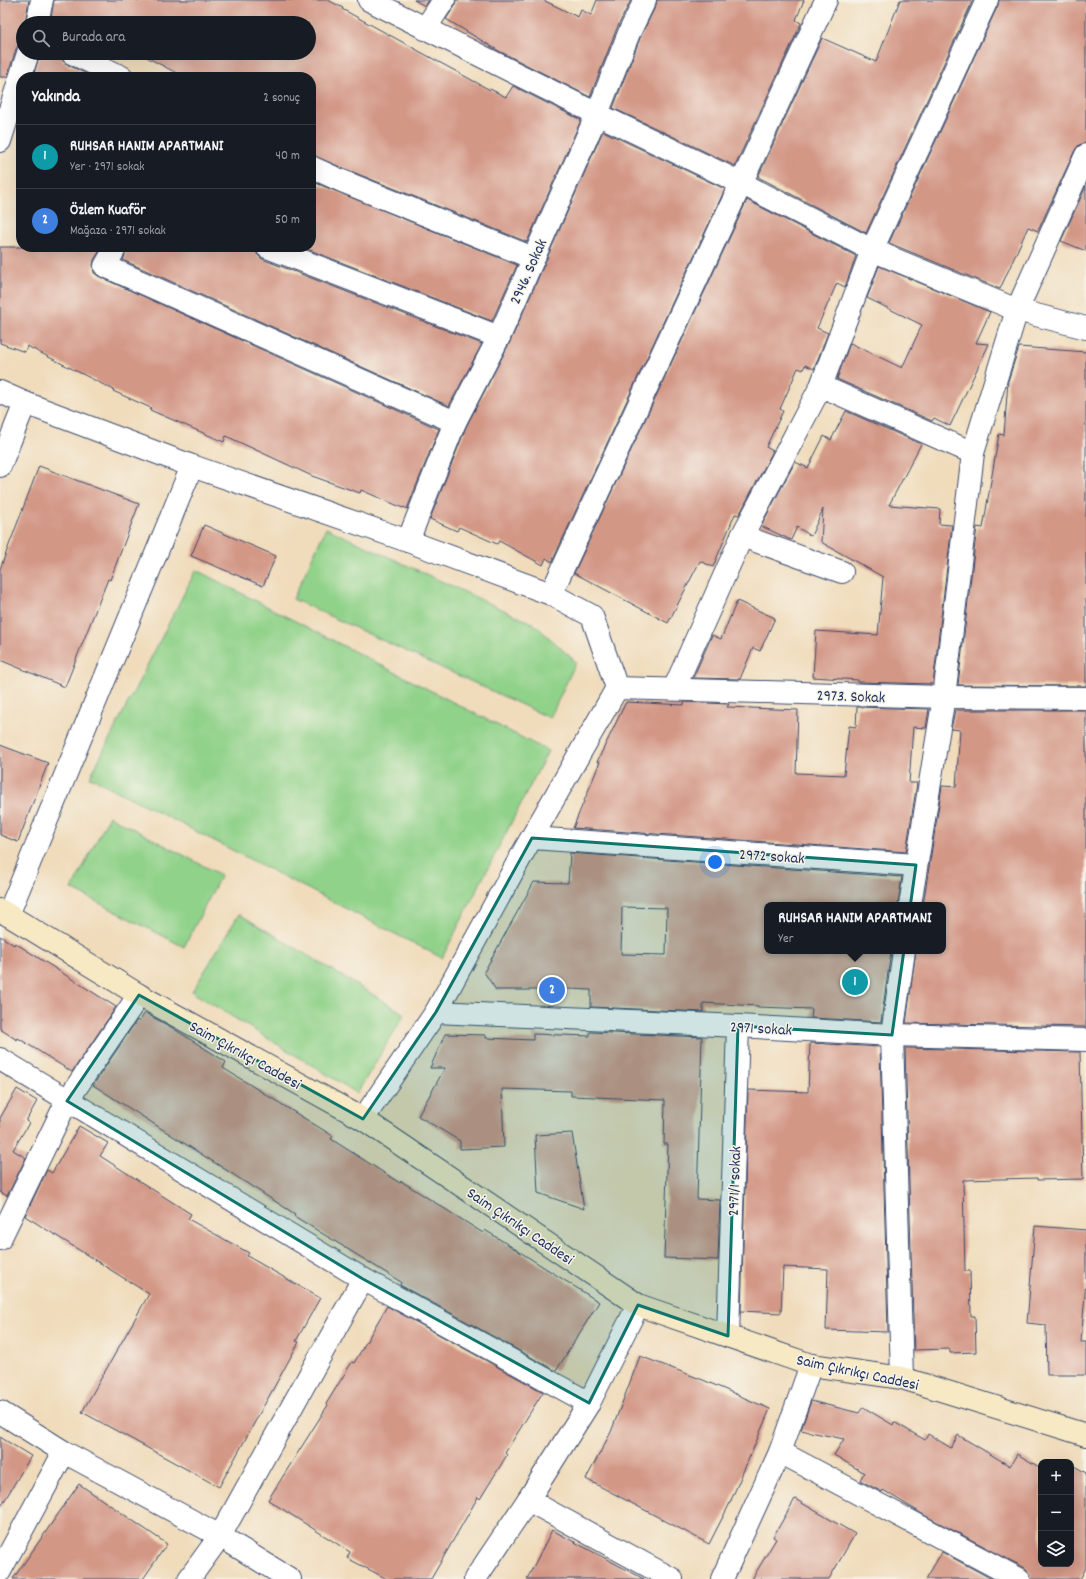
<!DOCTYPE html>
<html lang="tr">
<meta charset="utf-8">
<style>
:root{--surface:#171b24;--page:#20242c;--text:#f1f3f6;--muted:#9ea1a6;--line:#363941;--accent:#0f766e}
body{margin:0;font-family:Dekko,sans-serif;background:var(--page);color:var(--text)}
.controls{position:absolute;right:12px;bottom:12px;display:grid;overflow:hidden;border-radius:8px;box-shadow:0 4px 16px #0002}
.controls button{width:36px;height:36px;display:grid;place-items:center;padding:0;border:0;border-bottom:1px solid var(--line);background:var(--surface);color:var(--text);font:20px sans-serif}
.you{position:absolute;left:715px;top:862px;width:14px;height:14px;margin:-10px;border:3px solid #fff;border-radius:50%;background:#1a73e8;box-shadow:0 0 0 6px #1a73e833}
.badge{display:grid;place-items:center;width:26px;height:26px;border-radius:50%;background:var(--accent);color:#fff;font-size:13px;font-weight:700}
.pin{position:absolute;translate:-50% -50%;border:2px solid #fff;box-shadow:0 1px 4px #0006}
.popup{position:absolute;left:764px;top:902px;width:182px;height:52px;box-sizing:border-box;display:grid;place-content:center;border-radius:8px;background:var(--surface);filter:drop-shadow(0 1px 3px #0005);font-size:13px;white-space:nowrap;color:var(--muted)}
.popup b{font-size:15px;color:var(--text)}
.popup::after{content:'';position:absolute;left:50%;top:100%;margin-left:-8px;border:8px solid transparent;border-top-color:var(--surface)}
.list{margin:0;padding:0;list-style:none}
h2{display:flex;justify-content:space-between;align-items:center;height:52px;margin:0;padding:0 16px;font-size:17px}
h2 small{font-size:13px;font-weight:400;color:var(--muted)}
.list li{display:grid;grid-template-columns:26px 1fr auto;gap:12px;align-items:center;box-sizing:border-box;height:64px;padding:0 16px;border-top:1px solid var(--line)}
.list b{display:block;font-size:15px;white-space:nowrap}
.list p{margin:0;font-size:13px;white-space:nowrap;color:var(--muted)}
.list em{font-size:13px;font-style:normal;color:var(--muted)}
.icon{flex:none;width:22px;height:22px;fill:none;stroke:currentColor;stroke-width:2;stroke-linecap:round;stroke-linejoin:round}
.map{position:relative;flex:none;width:1086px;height:1579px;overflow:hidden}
.search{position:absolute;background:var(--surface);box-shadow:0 4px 16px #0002;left:16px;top:16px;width:300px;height:44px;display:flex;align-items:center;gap:10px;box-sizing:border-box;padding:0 14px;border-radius:22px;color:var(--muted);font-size:15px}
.panel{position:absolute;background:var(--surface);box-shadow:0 4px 16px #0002;left:16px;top:72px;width:300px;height:180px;border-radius:16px}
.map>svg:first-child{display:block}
.green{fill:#90d289;stroke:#568074}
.building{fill:#d39786;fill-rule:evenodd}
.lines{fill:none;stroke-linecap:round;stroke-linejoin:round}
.street-casing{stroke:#3b496c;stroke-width:24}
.secondary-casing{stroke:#3b496c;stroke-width:24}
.street{stroke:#fff;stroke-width:22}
.secondary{stroke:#f7e9c3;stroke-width:22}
.marked{fill:#0f766e;fill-opacity:0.2;stroke:#0f766e;stroke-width:3;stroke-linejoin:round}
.labels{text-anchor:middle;stroke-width:3;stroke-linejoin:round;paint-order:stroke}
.street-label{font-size:16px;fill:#1b2f5e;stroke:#f7f3e8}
</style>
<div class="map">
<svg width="1086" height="1579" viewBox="0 0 1086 1579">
<rect width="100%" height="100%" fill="#f7f3e8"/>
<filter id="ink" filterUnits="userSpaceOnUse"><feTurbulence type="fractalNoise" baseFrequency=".025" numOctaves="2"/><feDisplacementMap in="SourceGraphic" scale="8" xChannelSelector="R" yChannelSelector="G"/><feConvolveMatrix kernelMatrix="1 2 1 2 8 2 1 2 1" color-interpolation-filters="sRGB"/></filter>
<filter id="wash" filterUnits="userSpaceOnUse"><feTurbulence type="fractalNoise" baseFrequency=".012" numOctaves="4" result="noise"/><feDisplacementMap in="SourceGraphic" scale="16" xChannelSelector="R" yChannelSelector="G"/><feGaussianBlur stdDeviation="0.9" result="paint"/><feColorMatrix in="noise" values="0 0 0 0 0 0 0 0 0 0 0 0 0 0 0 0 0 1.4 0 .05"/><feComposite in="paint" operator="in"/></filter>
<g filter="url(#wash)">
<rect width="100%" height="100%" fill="#f0dcbb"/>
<g class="green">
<polygon points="326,528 534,624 576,662 550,718 293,599"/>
<polygon points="196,570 548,751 442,958 90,777"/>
<polygon points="109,816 221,875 184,947 72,889"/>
<polygon points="239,914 405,1014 357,1093 192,992"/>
</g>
<g id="blocks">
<g class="building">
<polygon points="0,0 29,0 25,23 23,23 23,42 19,44 16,49 7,77 0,77"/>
<polygon points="54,0 328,0 343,8 342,9 490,90 490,89 506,97 513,86 581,120 527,242 311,155 311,77 184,77 139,53 309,53 309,23 50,23"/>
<polygon points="414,0 429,0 425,6"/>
<polygon points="456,0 543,0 578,17 581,10 591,15 597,0 631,0 617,28 590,97 499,51 446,19 454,7"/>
<polygon points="657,0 804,0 796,20 801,23 799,28 735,166 613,108 640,38 656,5"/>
<polygon points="900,0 973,0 866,233 758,177 822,38 876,62"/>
<polygon points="999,0 1086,0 1086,143 1079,145 1075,150 1038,231 1028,227 1000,289 889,243 998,5"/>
<polygon points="40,53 60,53 62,60 66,64 89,75 88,77 33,77"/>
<polygon points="603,131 725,189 552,562 546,558 543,565 499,541 497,544 459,527 457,531 430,519 466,427 510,342"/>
<polygon points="311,181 517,265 492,321 302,247 311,247"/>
<polygon points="1086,186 1086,251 1061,241"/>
<polygon points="747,200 856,256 845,287 837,283 817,328 828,333 814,369 805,365 803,370 798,368 780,409 783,411 766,447 773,451 739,515 735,514 713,567 700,561 668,623 574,573"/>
<polygon points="0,247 102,247 94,260 93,266 94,273 100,277 439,429 407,509 404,507 403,508 361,490 360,493 312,476 226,436 224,442 150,410 151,408 113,391 114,390 27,346 25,352 0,343"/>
<polygon points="128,247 255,247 257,254 262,259 482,344 449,406 123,260"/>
<polygon points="879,266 990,312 976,343 989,344 950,426 934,418 932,421 837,379 850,343 902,368 922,325 867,298"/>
<polygon points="1019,347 1086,352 1086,686 958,685 977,527 983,528 999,434 1004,435 1008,381"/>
<polygon points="846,411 921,444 889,505 940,509 939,524 952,525 933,684 858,682 858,680 813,677 816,631 878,635 883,577 821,542 823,509 811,536 797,527 791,540 761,526 795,462 808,468 824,436 831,440"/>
<polygon points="39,466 139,504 110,580 108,579 65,687 0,660 0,569"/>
<polygon points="204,525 276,556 263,586 191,556"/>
<polygon points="737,601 775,618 760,651 753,648 740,679 693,678 712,635 721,639"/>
<polygon points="626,702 684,705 684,702 729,704 727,707 798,710 796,773 844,775 849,726 856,727 857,707 929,709 926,728 913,727 909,783 917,783 906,852 573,828 600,762 597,762"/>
<polygon points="955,710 1086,710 1086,1027 906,1023 916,951 943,951 943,905 923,905 942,786 956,787 960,730 951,729"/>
<polygon points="0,745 48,763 18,842 0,835"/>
<path d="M570,853l332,24 -4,28h-131v46h124l-10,71 -70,-4 1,-9 -54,-2v-1l-55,-3v9l-112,-5v-17l-43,-2v2h-52l-12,-18 50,-90 34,1zM622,907l45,1 -1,47 -45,-1z"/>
<polygon points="0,936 14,945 15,943 116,1007 72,1072 18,1038 17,1040 0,1029"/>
<polygon points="145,1013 171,1027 226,1062 223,1068 333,1136 331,1139 400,1183 401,1181 483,1233 485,1230 599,1302 556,1371 400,1285 401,1282 294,1216 295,1214 93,1085 137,1020 139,1022"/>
<polygon points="590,1032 702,1037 697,1199 720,1200 718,1260 664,1258 668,1144 664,1144 665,1100 571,1096 571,1091 502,1089 504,1147 460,1149 460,1141 418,1116 445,1068 430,1068 445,1034 486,1035 486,1038 533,1040 533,1034 590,1036"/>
<polygon points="810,1043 880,1047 888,1332 826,1330 828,1269 783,1267 781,1313 741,1311 748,1090 808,1092"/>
<polygon points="905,1048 1080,1052 1083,1179 1037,1180 1037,1178 963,1180 965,1271 970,1271 971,1316 975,1316 976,1352 950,1353 950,1349 914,1350"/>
<polygon points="17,1089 37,1101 26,1121 29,1123 13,1150 26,1158 7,1196 0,1192 0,1118"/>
<polygon points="79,1126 108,1143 100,1156 191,1214 188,1219 249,1253 247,1256 320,1298 296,1341 299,1342 219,1487 82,1412 149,1294 25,1216 47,1170 52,1173"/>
<polygon points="572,1133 584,1209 538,1193 535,1135"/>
<polygon points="1035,1226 1086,1230 1086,1282 1081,1342 1086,1342 1086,1375 1047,1375 1046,1325 1027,1323"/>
<polygon points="387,1306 543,1392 505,1453 507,1455 480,1499 478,1497 431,1579 387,1579 347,1558 350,1552 268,1500 328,1405 326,1404 352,1362 354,1363"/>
<polygon points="640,1356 703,1380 770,1409 729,1505 709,1544 586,1479 611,1432"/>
<polygon points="811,1401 859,1413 863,1407 893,1425 894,1422 925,1440 928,1434 951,1448 958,1435 1010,1466 1017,1454 1041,1468 1041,1564 1071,1564 1071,1464 1086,1473 1086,1568 1080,1579 1031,1579 1030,1573 1025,1568 924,1515 883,1490 882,1492 860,1480 864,1473 834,1455 844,1439 801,1430"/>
<polygon points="0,1437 31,1456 0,1508"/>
<polygon points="79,1484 167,1544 143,1579 13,1579"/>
<polygon points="795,1499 855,1534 829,1579 752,1579 776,1539 773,1537"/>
<polygon points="552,1530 644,1579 527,1579"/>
<polygon points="942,1552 992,1579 926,1579"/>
</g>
</g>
</g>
<g filter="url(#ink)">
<use href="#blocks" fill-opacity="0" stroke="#3b496c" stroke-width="1"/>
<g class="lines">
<g class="street-casing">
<g id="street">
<polyline points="369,0 597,114 741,183 872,250 1017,310 1086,328"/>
<polyline points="37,23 42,0"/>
<polyline points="425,29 444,0"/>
<polyline points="72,53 122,77"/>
<polyline points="0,141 28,53"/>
<polyline points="311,167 342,181 533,258"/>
<polyline points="116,247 105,266 455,422"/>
<polyline points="267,247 499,337"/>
<polyline points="821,386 973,453"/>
<polyline points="0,392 25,403 192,466 408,541 551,594 592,616 617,688 524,851 436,1012 363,1119"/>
<polyline points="0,466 25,403"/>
<polyline points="742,536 842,572"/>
<polyline points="408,541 455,422 499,337 597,114 629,33 645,0"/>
<polyline points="551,594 826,0"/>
<polyline points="617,688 944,697 1086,698"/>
<polyline points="674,689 742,536 821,386 872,250 987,0"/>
<polyline points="532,838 916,865"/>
<polyline points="910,905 944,697 973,453 1017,310 1086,155"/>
<polyline points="8,915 192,466"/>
<polyline points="436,1012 738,1026 892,1035 1086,1040"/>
<polyline points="0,1059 363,1279 589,1403"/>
<polyline points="0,1239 67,1101 139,995"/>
<polyline points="728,1336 738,1026"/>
<polyline points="902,1378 892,1035 904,951"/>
<polyline points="0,1412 64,1452 220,1536 290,1579"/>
<polyline points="780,1452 1019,1579"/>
<polyline points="528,1500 672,1579"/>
<polyline points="0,1571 64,1452"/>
<polyline points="189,1579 220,1536 363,1279"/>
<polyline points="475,1579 528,1500 589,1403 638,1305"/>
<polyline points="722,1579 780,1452 811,1365"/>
</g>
</g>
<g class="secondary-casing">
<polyline id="secondary" points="0,910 139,995 363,1119 638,1305 811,1365 902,1378 1086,1435"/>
</g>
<use href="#street" class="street"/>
<use href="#secondary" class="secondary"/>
</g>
</g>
<path class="marked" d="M532,838l384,27 -24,170 -154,-9 -10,310 -90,-31 -49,98 -226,-124 -296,-178 72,-106 224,124 73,-107z"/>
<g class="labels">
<g class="street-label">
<text transform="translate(527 271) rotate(-66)" y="6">2946. Sokak</text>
<text transform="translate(851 695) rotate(2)" y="6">2973. Sokak</text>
<text transform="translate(772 855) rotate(4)" y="6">2972 sokak</text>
<text transform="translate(761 1027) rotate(3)" y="6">2971 sokak</text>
<text transform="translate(246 1054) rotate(29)" y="6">Saim Çıkrıkçı Caddesi</text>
<text transform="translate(733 1181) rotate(-88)" y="6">2971/1 sokak</text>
<text transform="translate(521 1225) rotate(34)" y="6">Saim Çıkrıkçı Caddesi</text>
<text transform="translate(858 1371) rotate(12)" y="6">Saim Çıkrıkçı Caddesi</text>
</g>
</g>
</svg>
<div class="controls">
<button>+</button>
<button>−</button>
<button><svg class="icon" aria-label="layers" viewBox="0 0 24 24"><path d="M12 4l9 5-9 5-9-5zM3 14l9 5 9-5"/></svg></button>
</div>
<div class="you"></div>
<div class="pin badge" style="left:855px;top:982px;background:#0f9aa8">1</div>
<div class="popup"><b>RUHSAR HANIM APARTMANI</b>Yer</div>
<div class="pin badge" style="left:552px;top:990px;background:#3f7fe0">2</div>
<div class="search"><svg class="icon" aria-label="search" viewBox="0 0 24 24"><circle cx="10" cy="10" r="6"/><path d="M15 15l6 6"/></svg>Burada ara</div>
<section class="panel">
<h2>Yakında<small>2 sonuç</small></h2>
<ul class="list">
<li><span class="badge" style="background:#0f9aa8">1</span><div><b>RUHSAR HANIM APARTMANI</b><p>Yer · 2971 sokak</p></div><em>40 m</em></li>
<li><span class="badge" style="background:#3f7fe0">2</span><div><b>Özlem Kuaför</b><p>Mağaza · 2971 sokak</p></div><em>50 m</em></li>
</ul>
</section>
</div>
